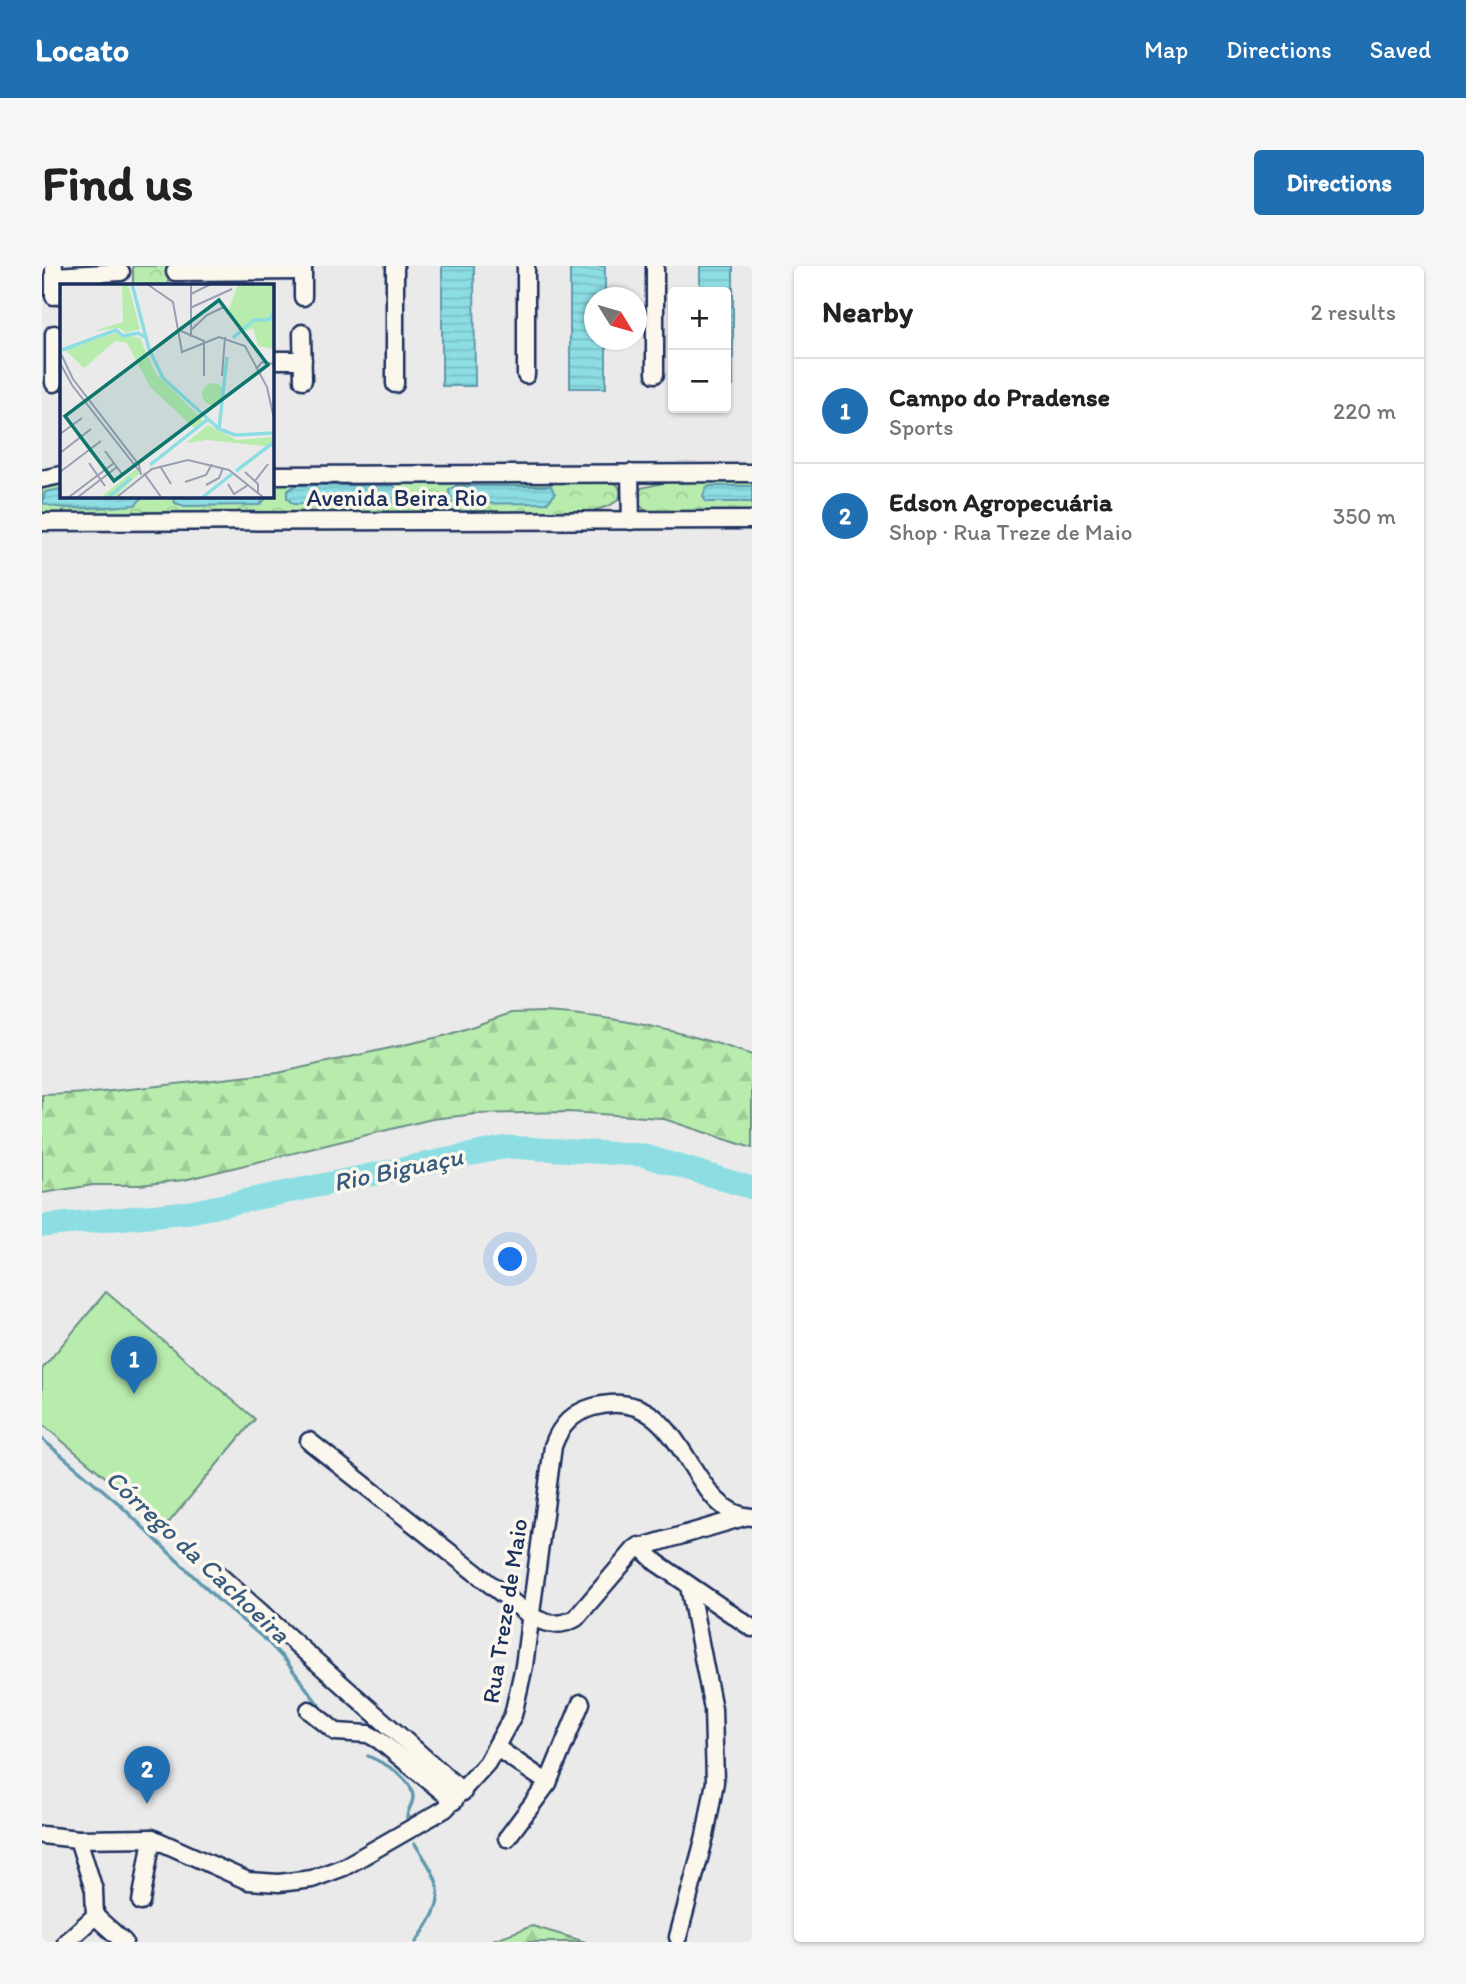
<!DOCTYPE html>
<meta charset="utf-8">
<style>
:root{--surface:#fff;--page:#f6f6f6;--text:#222;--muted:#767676;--line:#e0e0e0;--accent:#1f6fb2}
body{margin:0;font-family:Itim,sans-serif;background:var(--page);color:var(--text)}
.controls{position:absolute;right:21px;top:21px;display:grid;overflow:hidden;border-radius:7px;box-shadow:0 2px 5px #0004}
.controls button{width:63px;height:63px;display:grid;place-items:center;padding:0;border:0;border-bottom:2px solid var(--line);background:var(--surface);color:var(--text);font:35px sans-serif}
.compass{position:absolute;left:542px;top:21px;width:63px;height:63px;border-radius:50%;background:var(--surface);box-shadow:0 2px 5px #0004;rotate:127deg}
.you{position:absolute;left:469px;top:994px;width:24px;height:24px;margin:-18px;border:5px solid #fff;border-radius:50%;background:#1a73e8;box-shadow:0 0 0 10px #1a73e833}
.badge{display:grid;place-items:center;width:46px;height:46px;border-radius:50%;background:var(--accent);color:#fff;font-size:23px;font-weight:700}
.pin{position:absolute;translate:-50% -58px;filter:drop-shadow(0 2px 4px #0008)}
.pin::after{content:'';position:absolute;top:37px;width:24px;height:21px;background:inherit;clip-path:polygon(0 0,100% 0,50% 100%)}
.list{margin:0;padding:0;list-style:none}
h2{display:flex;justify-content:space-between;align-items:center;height:91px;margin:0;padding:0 28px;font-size:30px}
h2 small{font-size:23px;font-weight:400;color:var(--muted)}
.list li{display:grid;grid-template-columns:46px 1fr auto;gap:21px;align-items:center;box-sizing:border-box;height:105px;padding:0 28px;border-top:2px solid var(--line)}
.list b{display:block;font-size:26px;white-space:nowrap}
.list p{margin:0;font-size:23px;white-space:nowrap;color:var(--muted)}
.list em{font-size:23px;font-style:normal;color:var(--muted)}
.map{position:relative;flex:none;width:710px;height:1676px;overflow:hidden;border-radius:7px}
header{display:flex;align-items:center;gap:42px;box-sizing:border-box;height:98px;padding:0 35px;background:var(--accent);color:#fff}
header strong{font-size:33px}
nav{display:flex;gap:38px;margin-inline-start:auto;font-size:24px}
.intro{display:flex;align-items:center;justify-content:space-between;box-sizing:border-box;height:168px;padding:0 42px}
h1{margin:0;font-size:49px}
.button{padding:18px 32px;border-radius:7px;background:var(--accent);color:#fff;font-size:24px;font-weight:700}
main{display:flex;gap:42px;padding:0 42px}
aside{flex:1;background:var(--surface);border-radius:7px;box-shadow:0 2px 5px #0004}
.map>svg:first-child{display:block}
.grass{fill:#b8ecad;stroke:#6a8e86;stroke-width:2}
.forest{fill:url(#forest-firs);stroke:#6a8e86;stroke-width:2}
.park{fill:url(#park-crowns);stroke:#6a8e86;stroke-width:2}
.water{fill:url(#water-rules);stroke:#5f98ae;stroke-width:2}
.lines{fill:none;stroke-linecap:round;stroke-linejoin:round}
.stream{stroke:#5f98ae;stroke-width:3.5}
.river{stroke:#8cdee3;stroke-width:23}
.minor-casing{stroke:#1b2f5e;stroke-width:21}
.minor{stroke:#fbf7ec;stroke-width:16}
.labels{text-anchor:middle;stroke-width:7;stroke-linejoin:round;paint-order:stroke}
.street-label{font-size:24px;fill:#1b2f5e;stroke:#fbf7ec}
.water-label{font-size:26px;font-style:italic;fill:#375b7f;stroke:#fbf7ec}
.inset-river{fill:none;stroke:#8cdee3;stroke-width:3.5}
.inset-road{fill:none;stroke:#989fb2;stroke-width:2}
.view{fill:#0f766e;fill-opacity:0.15;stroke:#0f766e;stroke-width:3.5}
.inset-edge{fill:none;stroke:#1b2f5e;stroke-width:3.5}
</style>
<header>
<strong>Locato</strong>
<nav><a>Map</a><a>Directions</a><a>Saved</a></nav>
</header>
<div class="intro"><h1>Find us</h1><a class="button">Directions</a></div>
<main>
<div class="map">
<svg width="710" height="1676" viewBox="0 0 710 1676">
<defs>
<pattern id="forest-firs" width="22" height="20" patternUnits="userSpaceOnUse" patternTransform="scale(1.75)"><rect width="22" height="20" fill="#b8ecad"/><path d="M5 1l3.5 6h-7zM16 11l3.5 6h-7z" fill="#9ecb97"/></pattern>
<pattern id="park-crowns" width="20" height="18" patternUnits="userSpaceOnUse" patternTransform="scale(1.75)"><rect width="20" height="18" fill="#b8ecad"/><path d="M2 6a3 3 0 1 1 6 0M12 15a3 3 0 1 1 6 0" fill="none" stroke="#9ecb97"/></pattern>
<pattern id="water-rules" width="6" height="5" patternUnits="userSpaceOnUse" patternTransform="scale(1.75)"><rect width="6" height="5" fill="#8cdee3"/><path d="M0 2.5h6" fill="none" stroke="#78bfc5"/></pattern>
</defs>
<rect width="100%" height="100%" fill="#ebeaea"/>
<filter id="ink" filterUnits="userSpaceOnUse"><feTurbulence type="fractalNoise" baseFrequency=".0143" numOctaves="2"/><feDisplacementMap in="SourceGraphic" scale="14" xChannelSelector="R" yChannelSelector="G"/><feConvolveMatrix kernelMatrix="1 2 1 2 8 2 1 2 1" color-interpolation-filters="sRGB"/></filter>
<g filter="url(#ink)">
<polygon class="grass" points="64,1026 213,1153 123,1261 0,1158 0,1103"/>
<g class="forest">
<path d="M503,746c72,4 139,19 207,43v93l-91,-30 -93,-6 -92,2 -44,5 -248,61 -45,5h-46l-51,8v-98l51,-2 185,-20 170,-38 63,-22z"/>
<polygon points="490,1660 544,1676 445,1676"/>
</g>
<g class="park">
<polygon points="91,0 127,0 126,19 91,19"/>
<path d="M559,213c7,2 17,2 19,11 4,18 -31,20 -42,25l-536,3v-32l19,-3v12h210v-13z"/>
<polygon points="710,214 710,245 604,245 595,237 599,222 625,216"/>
</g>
<g class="water">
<polygon points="400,0 432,0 433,120 400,120"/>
<polygon points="528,0 563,0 563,31 552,32 552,74 564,74 564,122 528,122"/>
<polygon points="658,0 691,0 691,120 684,120 684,26 658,26"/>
<polygon points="254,219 352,220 360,229 357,235 348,239 251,238 245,232 245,225"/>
<polygon points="414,220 509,220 513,228 505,237 414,238 408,236 407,224"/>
<polygon points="668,220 710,220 710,236 664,236 661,230 664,222"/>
<path d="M19,223v6h79l1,4 -6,6c-22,1 -74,8 -92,-2l2,-11z"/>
<polygon points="131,229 227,229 227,230 217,239 142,240 133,237"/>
</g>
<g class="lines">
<g class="stream">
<polyline points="0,1173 74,1235 175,1333 225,1375 244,1395 279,1442"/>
<path d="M326,1490c16,7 44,21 45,41 0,7 -6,13 -6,21"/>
<path d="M373,1578c30,44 32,55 1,98"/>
</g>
<polyline class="river" points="0,960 148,946 465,881 600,889 710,922"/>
<g class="minor-casing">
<g id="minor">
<polyline points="261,0 261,31"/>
<polyline points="353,0 353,118"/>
<polyline points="484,0 484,109"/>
<polyline points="613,0 613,108"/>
<polyline points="133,6 261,5"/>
<polyline points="12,10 79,6"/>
<polyline points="12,30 12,1"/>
<polyline points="260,67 261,114"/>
<polyline points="12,68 12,117"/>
<polyline points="229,94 261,94"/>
<polyline points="588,207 589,255"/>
<polyline points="229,209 710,207"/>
<polyline points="0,213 19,209"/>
<polyline points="0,256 710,254"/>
<path d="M267,1175l220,174c16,9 30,13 47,3l59,-69 109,-32"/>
<polyline points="597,1280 615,1297 710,1362"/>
<polyline points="170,1303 421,1526"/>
<polyline points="267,1444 294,1466 326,1468 337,1474 412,1535"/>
<polyline points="455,1482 506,1517"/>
<path d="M0,1569l36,4 74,-1 96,43 31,2 33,-4 32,-12 101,-58 42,-46 26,-48 11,-49 29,-220c7,-20 19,-33 40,-39 94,-26 92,108 159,110"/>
<polyline points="465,1572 506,1517 539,1437"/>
<polyline points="99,1636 110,1572"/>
<polyline points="53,1650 82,1676"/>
<polyline points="636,1671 663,1570 673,1516 671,1443 647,1320"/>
<polyline points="24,1676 53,1650 52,1624 36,1573"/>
</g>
</g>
<use href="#minor" class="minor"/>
</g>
</g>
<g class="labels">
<g class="street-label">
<text x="355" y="240">Avenida Beira Rio</text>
<text transform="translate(463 1345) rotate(-81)" y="8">Rua Treze de Maio</text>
</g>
<g class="water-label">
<text transform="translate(356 903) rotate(-12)" y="9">Rio Biguaçu</text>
<text transform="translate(156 1290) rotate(43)" y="9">Córrego da Cachoeira</text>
</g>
</g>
<g transform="translate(18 18)">
<rect width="214" height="214" fill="#ebeaea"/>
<path d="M142 110a11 11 0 1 1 22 0a11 11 0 1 1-22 0Z" fill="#b8ecad"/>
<path d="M62,0h6l12,45 -14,4 -7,-5 -25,3 29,-9zM178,0h35v65l-15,-3 -5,-18 -6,3 -14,-10 -4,-12zM55,49l25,5 16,36 48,47 -4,4 -6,3 -44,-41 -23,-44 -12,-2 -31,27 -19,-18zM148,141l29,15 36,-3v10l-66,-7 -21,3z" fill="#b8ecad"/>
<path d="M76,185l3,5 -24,23h-14z" fill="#b8ecad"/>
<path class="inset-river" d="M72,0l17,65 14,29 56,51 16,6 39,-2M173,54l21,-18h15l5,-8M2,66l54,-20 7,6 15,-3 7,4M159,145l8,-72M90,181l57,-45M176,187l38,-29M49,213l22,-19M143,213l29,-23"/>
<path class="inset-road" d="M87,0l26,18 9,50 37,-15 26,9 22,41 7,32M131,10l20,-10M130,24l42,-19M131,46l16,-15 17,-8M121,47l23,10v35M131,53v-53M0,68l13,27 66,86 2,10M0,79l12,22 68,87M196,85l6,-7 12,2M162,92l3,-39M0,150l22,-16M45,167l17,23M0,169l31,-24M29,179l16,23M100,182l11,18M0,188l41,-31M185,188l13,12v8M84,189l17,24M195,197l13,-17M125,198l21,-7 6,-11M168,200l6,10 14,-9M146,201l13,-7 4,-10M9,213l45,-34M18,213l39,-30M57,213l35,-28 36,-9 41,10 34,27"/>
<path class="view" d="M159,16l49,65 -154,116 -49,-65z"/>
<rect width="214" height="214" class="inset-edge"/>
</g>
</svg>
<div class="controls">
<button>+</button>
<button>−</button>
</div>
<svg class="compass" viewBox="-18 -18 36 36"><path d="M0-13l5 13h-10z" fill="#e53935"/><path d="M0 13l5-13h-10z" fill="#767676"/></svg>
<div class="you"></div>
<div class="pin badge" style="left:92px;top:1128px">1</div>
<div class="pin badge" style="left:105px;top:1538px">2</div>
</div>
<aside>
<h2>Nearby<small>2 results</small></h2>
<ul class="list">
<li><span class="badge">1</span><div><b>Campo do Pradense</b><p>Sports</p></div><em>220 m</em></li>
<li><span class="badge">2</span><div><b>Edson Agropecuária</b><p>Shop · Rua Treze de Maio</p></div><em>350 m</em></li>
</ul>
</aside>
</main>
